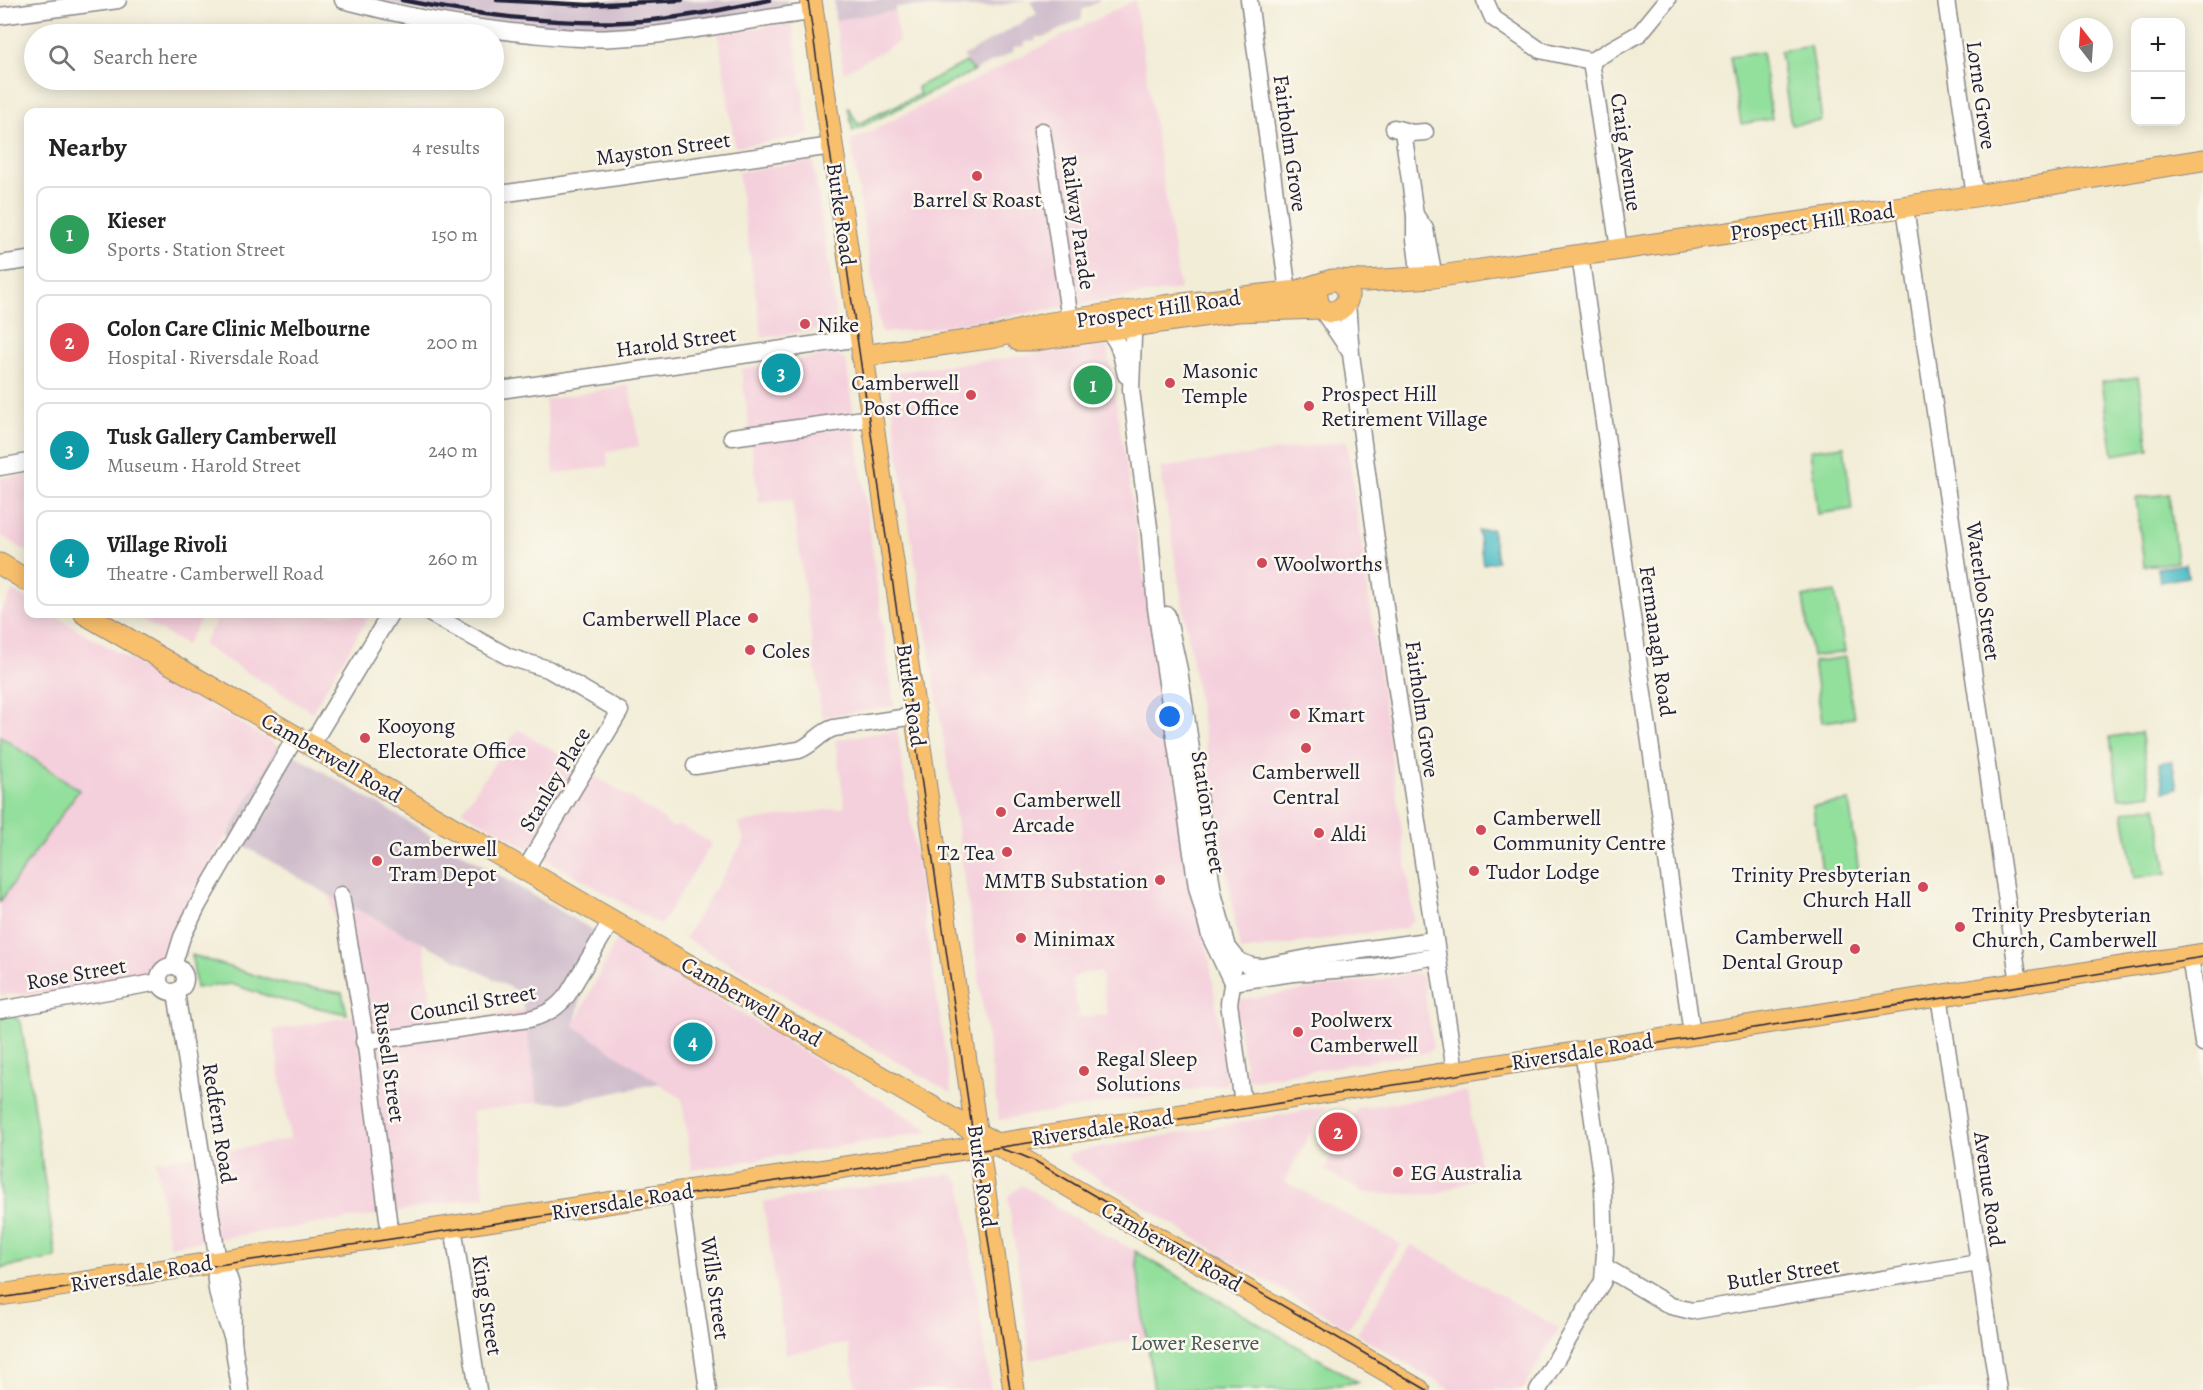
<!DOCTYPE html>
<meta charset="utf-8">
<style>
:root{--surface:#fff;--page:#f6f6f6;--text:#222;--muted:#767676;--line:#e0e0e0;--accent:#1a73e8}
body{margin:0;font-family:Alegreya,serif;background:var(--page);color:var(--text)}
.controls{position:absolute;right:18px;top:18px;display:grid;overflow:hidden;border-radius:12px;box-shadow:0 3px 15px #0003}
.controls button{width:54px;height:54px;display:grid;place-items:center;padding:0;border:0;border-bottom:2px solid var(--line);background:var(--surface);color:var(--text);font:30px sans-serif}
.compass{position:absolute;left:2059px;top:18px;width:54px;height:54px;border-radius:50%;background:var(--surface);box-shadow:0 3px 15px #0003;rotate:343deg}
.you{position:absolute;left:1170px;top:717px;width:21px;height:21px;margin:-15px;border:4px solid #fff;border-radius:50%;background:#1a73e8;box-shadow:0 0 0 9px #1a73e833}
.badge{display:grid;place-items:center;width:39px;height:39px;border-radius:50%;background:var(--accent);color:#fff;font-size:20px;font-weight:700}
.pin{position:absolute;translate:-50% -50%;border:3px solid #fff;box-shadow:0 2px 6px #0006}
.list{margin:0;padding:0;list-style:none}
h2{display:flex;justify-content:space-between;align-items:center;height:78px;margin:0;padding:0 24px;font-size:26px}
h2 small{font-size:20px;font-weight:400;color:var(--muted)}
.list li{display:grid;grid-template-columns:39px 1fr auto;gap:18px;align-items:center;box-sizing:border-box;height:96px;margin:0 12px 12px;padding:0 12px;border:2px solid var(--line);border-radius:12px}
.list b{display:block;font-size:22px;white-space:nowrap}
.list p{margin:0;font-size:20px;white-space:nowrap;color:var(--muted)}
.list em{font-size:20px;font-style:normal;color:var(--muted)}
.icon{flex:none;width:33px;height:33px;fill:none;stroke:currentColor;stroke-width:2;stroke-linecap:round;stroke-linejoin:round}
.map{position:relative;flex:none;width:2203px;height:1390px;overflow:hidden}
.search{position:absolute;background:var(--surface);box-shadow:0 3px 15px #0003;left:24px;top:24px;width:480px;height:66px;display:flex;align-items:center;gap:15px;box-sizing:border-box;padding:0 21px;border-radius:33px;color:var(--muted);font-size:22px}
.panel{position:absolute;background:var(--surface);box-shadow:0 3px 15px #0003;left:24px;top:108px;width:480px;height:510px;border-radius:12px}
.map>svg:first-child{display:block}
.built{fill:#f4cfdc;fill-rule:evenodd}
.industrial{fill:#d0bdcc}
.green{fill:#93df9c;stroke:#5a806c;stroke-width:1.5}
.water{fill:#51bfc7;stroke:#3a7081;stroke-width:1.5}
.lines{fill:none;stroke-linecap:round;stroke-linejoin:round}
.minor-casing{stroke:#8a8889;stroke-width:19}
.major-casing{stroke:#8a8889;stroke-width:23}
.minor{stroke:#fff;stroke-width:16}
.major{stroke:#f8bf6c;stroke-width:21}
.tram{stroke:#22223b;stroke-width:1.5}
.rail{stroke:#22223b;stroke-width:4.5}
.poi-dot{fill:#d1495b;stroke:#fbf7ec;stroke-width:2}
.labels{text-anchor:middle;stroke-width:5;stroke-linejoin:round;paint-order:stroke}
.street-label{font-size:22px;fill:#22223b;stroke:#fbf7ec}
.poi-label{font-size:22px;fill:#22223b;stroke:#fbf7ec;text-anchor:start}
.park-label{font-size:22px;fill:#445b58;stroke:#fbf7ec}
</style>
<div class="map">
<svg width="2203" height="1390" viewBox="0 0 2203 1390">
<rect width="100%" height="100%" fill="#fbf7ec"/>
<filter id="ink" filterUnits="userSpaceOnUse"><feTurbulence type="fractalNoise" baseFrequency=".0167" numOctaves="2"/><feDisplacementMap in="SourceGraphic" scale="12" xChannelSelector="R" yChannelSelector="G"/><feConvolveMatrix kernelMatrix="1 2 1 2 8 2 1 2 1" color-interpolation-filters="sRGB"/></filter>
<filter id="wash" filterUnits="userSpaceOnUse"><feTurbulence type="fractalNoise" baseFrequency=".008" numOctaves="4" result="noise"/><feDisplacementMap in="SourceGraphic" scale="24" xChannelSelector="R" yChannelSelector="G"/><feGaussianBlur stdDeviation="1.35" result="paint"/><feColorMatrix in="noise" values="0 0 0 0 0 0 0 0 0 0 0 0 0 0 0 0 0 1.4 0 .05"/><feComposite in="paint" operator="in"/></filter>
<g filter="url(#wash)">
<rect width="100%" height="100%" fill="#f2edd7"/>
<g class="built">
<polygon points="1135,0 1180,289 926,329 885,333 880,329 851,141"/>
<polygon points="895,11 899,42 844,72 835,20"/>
<polygon points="792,22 809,136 735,147 718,34"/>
<polygon points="813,160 837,322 833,327 762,338 738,172"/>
<path d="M1107,345l91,572 11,37 18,130 -228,36 -46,-321 -54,-338 -11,-88zM1101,971l6,43 -33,5 5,-7 -7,-32 8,-6z"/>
<polygon points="836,354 846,361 894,706 822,717 792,499 759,503 741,369"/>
<polygon points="629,385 639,446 607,452 608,466 554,474 545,400"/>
<polygon points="1347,441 1414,919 1406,928 1240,951 1160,468"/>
<polygon points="28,474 28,552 0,535 0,478"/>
<polygon points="13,591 28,600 28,614 51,614 278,745 163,946 148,987 0,995 0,902 79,790 0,736 0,613"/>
<polygon points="132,614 204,614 186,645"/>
<polygon points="220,614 370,614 312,712 202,645"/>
<polygon points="518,729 655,813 672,827 682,826 712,843 661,925 462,811"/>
<polygon points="897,730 951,1093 685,938 744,841 739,823 845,807 835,740"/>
<polygon points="329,895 423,942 435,1024 524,1010 538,1102 472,1112 485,1196 397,1212 169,1246 156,1161 210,1154 290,1139 273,1030 355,1016"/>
<polygon points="618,937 928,1129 928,1132 692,1170 682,1099 573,1026"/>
<polygon points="1417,973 1423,978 1433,1047 1430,1052 1247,1081 1236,1008 1240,1000"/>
<polygon points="1468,1092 1482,1176 1435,1195 1365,1193 1324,1170 1357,1108"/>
<polygon points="1325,1107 1284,1181 1401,1244 1348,1329 1232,1261 1068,1160 1069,1153"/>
<polygon points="950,1174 961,1183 991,1390 856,1390 848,1344 786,1354 763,1202"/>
<polygon points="1022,1185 1068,1214 1135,1251 1147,1337 1030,1360 1008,1196"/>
<polygon points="1411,1244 1559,1328 1523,1390 1451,1390 1357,1334"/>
</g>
<g class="industrial">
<polygon points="371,0 788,0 790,10 680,26 584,32 493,23"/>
<polygon points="834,0 1028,0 991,7 895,7 895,11 835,20"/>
<polygon points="1030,0 1101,0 1082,10 1082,18 1045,37 1035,37 1036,41 1024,42 1025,46 1013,47 1014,51 974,71 963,56 1037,14"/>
<polygon points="278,745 596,932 574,1026 659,1083 566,1103 538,1102 521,993 329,895 227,836"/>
</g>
<g class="green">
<polygon points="1811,46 1822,121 1791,125 1780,51"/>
<polygon points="1762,52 1772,119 1741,124 1730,57"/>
<polygon points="966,62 974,71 853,131 848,107 858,124 920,94 917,87"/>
<polygon points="2138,377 2149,449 2113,455 2102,382"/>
<polygon points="1844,446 1852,509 1818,514 1810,450"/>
<polygon points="2169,494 2177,562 2144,566 2136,498"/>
<polygon points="1835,592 1845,652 1812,657 1803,597"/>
<polygon points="1845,657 1854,718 1822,722 1813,662"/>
<polygon points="2141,732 2151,794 2119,798 2110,737"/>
<polygon points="0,736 79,790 0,902"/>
<polygon points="1849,801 1859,873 1823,878 1813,806"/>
<polygon points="2156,806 2167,873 2134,878 2123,812"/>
<polygon points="192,955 279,983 342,993 347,1014 277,999 231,984 196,988"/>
<polygon points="0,1006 21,1022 56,1258 0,1268"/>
<polygon points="1135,1251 1358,1382 1304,1390 1154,1390"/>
</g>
<g class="water">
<polygon points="1492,529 1497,561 1483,564 1478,531"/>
<polygon points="2186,564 2188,577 2160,582 2158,568"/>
<polygon points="2172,761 2177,789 2164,791 2159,763"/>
</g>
</g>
<g filter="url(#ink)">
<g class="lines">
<g class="minor-casing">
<g id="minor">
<path d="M343,0c59,16 119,27 179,33 31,3 61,7 92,5 67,-3 132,-19 199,-26"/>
<polyline points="1249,0 1288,292"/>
<polyline points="1485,0 1493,18 1540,50 1591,61 1640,33 1667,0"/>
<polyline points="1946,0 1975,196"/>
<polyline points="0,16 118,0"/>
<polyline points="1591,61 1619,249"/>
<polyline points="1394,128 1412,133 1425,132"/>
<polyline points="1042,131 1070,320"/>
<polyline points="1403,131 1415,215 1415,239 1420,279"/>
<polyline points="500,194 832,146"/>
<polyline points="1905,207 2019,983"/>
<polyline points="1415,215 1425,229 1434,277"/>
<polyline points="1580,255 1692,1034"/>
<polyline points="0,264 28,260"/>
<polyline points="1347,303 1351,354 1391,651 1455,1071"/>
<polyline points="1322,310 1349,350"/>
<polyline points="1130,326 1133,337 1131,390 1150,535 1156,608 1197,887 1210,936 1232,982"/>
<path d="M1103,330c17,5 19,30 23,45"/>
<polyline points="500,390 860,338"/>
<polyline points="732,437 871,418"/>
<polyline points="0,467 28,462"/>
<polyline points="431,614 509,657 548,669 620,711 525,870"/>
<polyline points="1167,615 1179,670 1213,893 1232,962 1232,985 1229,1003 1243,1104"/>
<polyline points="311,745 390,614"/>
<path d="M695,766l104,-16c14,-5 21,-18 35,-22l81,-12"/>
<polyline points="341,895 364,1030 390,1235"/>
<polyline points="1230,950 1239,961 1251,966 1262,967 1318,956 1434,940"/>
<polyline points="2190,956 2203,1043"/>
<circle cx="172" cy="979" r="13"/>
<polyline points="173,966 182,937 198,905 296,736"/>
<polyline points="1232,982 1293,973 1375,967 1437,956"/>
<path d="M176,992l42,270c-8,24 7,54 15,77"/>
<polyline points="1939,995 1998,1390"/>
<polyline points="0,1010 159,982"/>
<path d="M364,1042l165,-23c17,-4 29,-11 39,-25l44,-74"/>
<polyline points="679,1192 708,1390"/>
<polyline points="453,1226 478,1390"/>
<path d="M218,1262c21,18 13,52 15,76 1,17 5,35 7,52"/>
<polyline points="1605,1267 1671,1306 1692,1311 1978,1263"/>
<polyline points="1538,1390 1603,1281 1605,1252 1603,1189 1583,1051"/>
</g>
</g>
<g class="major-casing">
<g id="major">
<polyline points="811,0 1014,1390"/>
<path d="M1317,297c5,33 50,4 22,-17"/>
<polyline points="1018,340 1034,340 1237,311 1321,308"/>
<polyline points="862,356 995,337 1044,324 1164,306 1298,291 1332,280 1366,281 1434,277 1975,196 2203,160"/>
<polyline points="0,564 28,581"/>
<polyline points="85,614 1419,1390"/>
<polyline points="0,1295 1042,1137 2203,954"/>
</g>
</g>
<use href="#minor" class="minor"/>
<use href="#major" class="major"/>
<g class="tram">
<polyline points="808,0 1010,1390"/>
<polyline points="1001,1149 1021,1155 1035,1161 1427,1390"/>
<polyline points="0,1298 1002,1147 2203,957"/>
</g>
<g class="rail">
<path d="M402,0c68,14 153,25 223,22 48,-2 97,-12 144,-22"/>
<polyline points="497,0 588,5 682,0"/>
</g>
</g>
</g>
<g class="poi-dot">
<circle cx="977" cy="176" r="6"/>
<circle cx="805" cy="324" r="6"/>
<circle cx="1170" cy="383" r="6"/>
<circle cx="971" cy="395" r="6"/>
<circle cx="1309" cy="406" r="6"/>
<circle cx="1262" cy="563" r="6"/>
<circle cx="753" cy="618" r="6"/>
<circle cx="750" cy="650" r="6"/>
<circle cx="1295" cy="714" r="6"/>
<circle cx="365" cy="738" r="6"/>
<circle cx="1306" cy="748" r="6"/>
<circle cx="1001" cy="812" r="6"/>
<circle cx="1481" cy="830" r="6"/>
<circle cx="1319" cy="833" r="6"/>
<circle cx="1007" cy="852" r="6"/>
<circle cx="377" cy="861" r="6"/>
<circle cx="1474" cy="871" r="6"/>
<circle cx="1160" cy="880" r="6"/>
<circle cx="1923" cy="887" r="6"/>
<circle cx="1960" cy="927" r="6"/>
<circle cx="1021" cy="938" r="6"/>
<circle cx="1855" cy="949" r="6"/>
<circle cx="1298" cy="1032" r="6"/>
<circle cx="1084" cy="1071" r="6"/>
<circle cx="1398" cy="1172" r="6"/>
</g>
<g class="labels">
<g class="street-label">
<text transform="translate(1982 95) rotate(82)" y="8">Lorne Grove</text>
<text transform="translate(1291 143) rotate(82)" y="8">Fairholm Grove</text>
<text transform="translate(663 148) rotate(-8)" y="8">Mayston Street</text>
<text transform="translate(1627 152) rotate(82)" y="8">Craig Avenue</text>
<text transform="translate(842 214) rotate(82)" y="8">Burke Road</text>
<text transform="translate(1812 221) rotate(-8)" y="8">Prospect Hill Road</text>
<text transform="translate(1079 222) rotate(82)" y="8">Railway Parade</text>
<text transform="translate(1158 308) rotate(-8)" y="8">Prospect Hill Road</text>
<text transform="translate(676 341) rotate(-8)" y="8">Harold Street</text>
<text transform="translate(1984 591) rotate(82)" y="8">Waterloo Street</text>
<text transform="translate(1658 641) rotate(82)" y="8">Fermanagh Road</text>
<text transform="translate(912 695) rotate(82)" y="8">Burke Road</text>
<text transform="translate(1423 709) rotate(82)" y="8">Fairholm Grove</text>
<text transform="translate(332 757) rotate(30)" y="8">Camberwell Road</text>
<text transform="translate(554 779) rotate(-59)" y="8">Stanley Place</text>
<text transform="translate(1209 812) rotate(81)" y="8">Station Street</text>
<text transform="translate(76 973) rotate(-10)" y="8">Rose Street</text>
<text transform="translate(752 1001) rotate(30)" y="8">Camberwell Road</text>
<text transform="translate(473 1002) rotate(-10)" y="8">Council Street</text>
<text transform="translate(1582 1051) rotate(-9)" y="8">Riversdale Road</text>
<text transform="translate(390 1062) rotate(82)" y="8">Russell Street</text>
<text transform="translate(220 1123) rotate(81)" y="8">Redfern Road</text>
<text transform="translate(1102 1127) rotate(-9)" y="8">Riversdale Road</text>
<text transform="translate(983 1176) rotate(82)" y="8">Burke Road</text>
<text transform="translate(1990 1189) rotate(82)" y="8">Avenue Road</text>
<text transform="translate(622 1201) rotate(-9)" y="8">Riversdale Road</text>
<text transform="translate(1172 1246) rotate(30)" y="8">Camberwell Road</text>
<text transform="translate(141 1273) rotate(-9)" y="8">Riversdale Road</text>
<text transform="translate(1783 1273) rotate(-9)" y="8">Butler Street</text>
<text transform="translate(716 1288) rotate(82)" y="8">Wills Street</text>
<text transform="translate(488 1305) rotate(81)" y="8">King Street</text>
</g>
<g class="poi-label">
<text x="977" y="207" text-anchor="middle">Barrel &amp; Roast</text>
<text x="817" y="332">Nike</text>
<text x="1182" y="378">Masonic<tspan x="1182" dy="25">Temple</tspan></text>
<text x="959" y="390" text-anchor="end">Camberwell<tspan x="959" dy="25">Post Office</tspan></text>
<text x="1321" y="401">Prospect Hill<tspan x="1321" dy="25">Retirement Village</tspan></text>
<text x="1274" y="571">Woolworths</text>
<text x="741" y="626" text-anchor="end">Camberwell Place</text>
<text x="762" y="658">Coles</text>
<text x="1307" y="722">Kmart</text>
<text x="377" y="733">Kooyong<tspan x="377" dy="25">Electorate Office</tspan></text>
<text x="1306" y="779" text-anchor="middle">Camberwell<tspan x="1306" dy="25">Central</tspan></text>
<text x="1013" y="807">Camberwell<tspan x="1013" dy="25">Arcade</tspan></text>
<text x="1493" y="825">Camberwell<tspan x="1493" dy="25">Community Centre</tspan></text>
<text x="1331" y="841">Aldi</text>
<text x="389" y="856">Camberwell<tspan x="389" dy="25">Tram Depot</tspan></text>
<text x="995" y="860" text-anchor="end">T2 Tea</text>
<text x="1486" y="879">Tudor Lodge</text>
<text x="1911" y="882" text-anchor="end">Trinity Presbyterian<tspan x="1911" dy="25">Church Hall</tspan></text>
<text x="1148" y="888" text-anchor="end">MMTB Substation</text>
<text x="1972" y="922">Trinity Presbyterian<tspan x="1972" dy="25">Church, Camberwell</tspan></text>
<text x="1843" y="944" text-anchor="end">Camberwell<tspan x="1843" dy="25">Dental Group</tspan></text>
<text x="1033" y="946">Minimax</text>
<text x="1310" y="1027">Poolwerx<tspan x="1310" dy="25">Camberwell</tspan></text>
<text x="1096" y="1066">Regal Sleep<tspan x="1096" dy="25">Solutions</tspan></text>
<text x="1410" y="1180">EG Australia</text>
</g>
<g class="park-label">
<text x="1195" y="1350">Lower Reserve</text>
</g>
</g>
</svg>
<div class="controls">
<button>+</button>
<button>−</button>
</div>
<svg class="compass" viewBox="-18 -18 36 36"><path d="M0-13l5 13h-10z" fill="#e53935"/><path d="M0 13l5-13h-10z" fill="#767676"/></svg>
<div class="you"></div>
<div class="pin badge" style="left:1093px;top:385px;background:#2e9e5b">1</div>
<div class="pin badge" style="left:1338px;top:1132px;background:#e0444e">2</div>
<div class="pin badge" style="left:781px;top:373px;background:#0f9aa8">3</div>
<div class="pin badge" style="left:693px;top:1042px;background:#0f9aa8">4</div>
<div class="search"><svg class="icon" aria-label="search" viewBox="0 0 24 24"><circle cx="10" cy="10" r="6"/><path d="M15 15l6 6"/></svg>Search here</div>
<section class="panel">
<h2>Nearby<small>4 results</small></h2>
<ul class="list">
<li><span class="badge" style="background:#2e9e5b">1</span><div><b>Kieser</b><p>Sports · Station Street</p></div><em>150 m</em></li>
<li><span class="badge" style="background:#e0444e">2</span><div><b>Colon Care Clinic Melbourne</b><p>Hospital · Riversdale Road</p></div><em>200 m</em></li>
<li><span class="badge" style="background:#0f9aa8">3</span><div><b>Tusk Gallery Camberwell</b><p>Museum · Harold Street</p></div><em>240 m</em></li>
<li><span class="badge" style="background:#0f9aa8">4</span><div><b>Village Rivoli</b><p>Theatre · Camberwell Road</p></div><em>260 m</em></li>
</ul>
</section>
</div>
